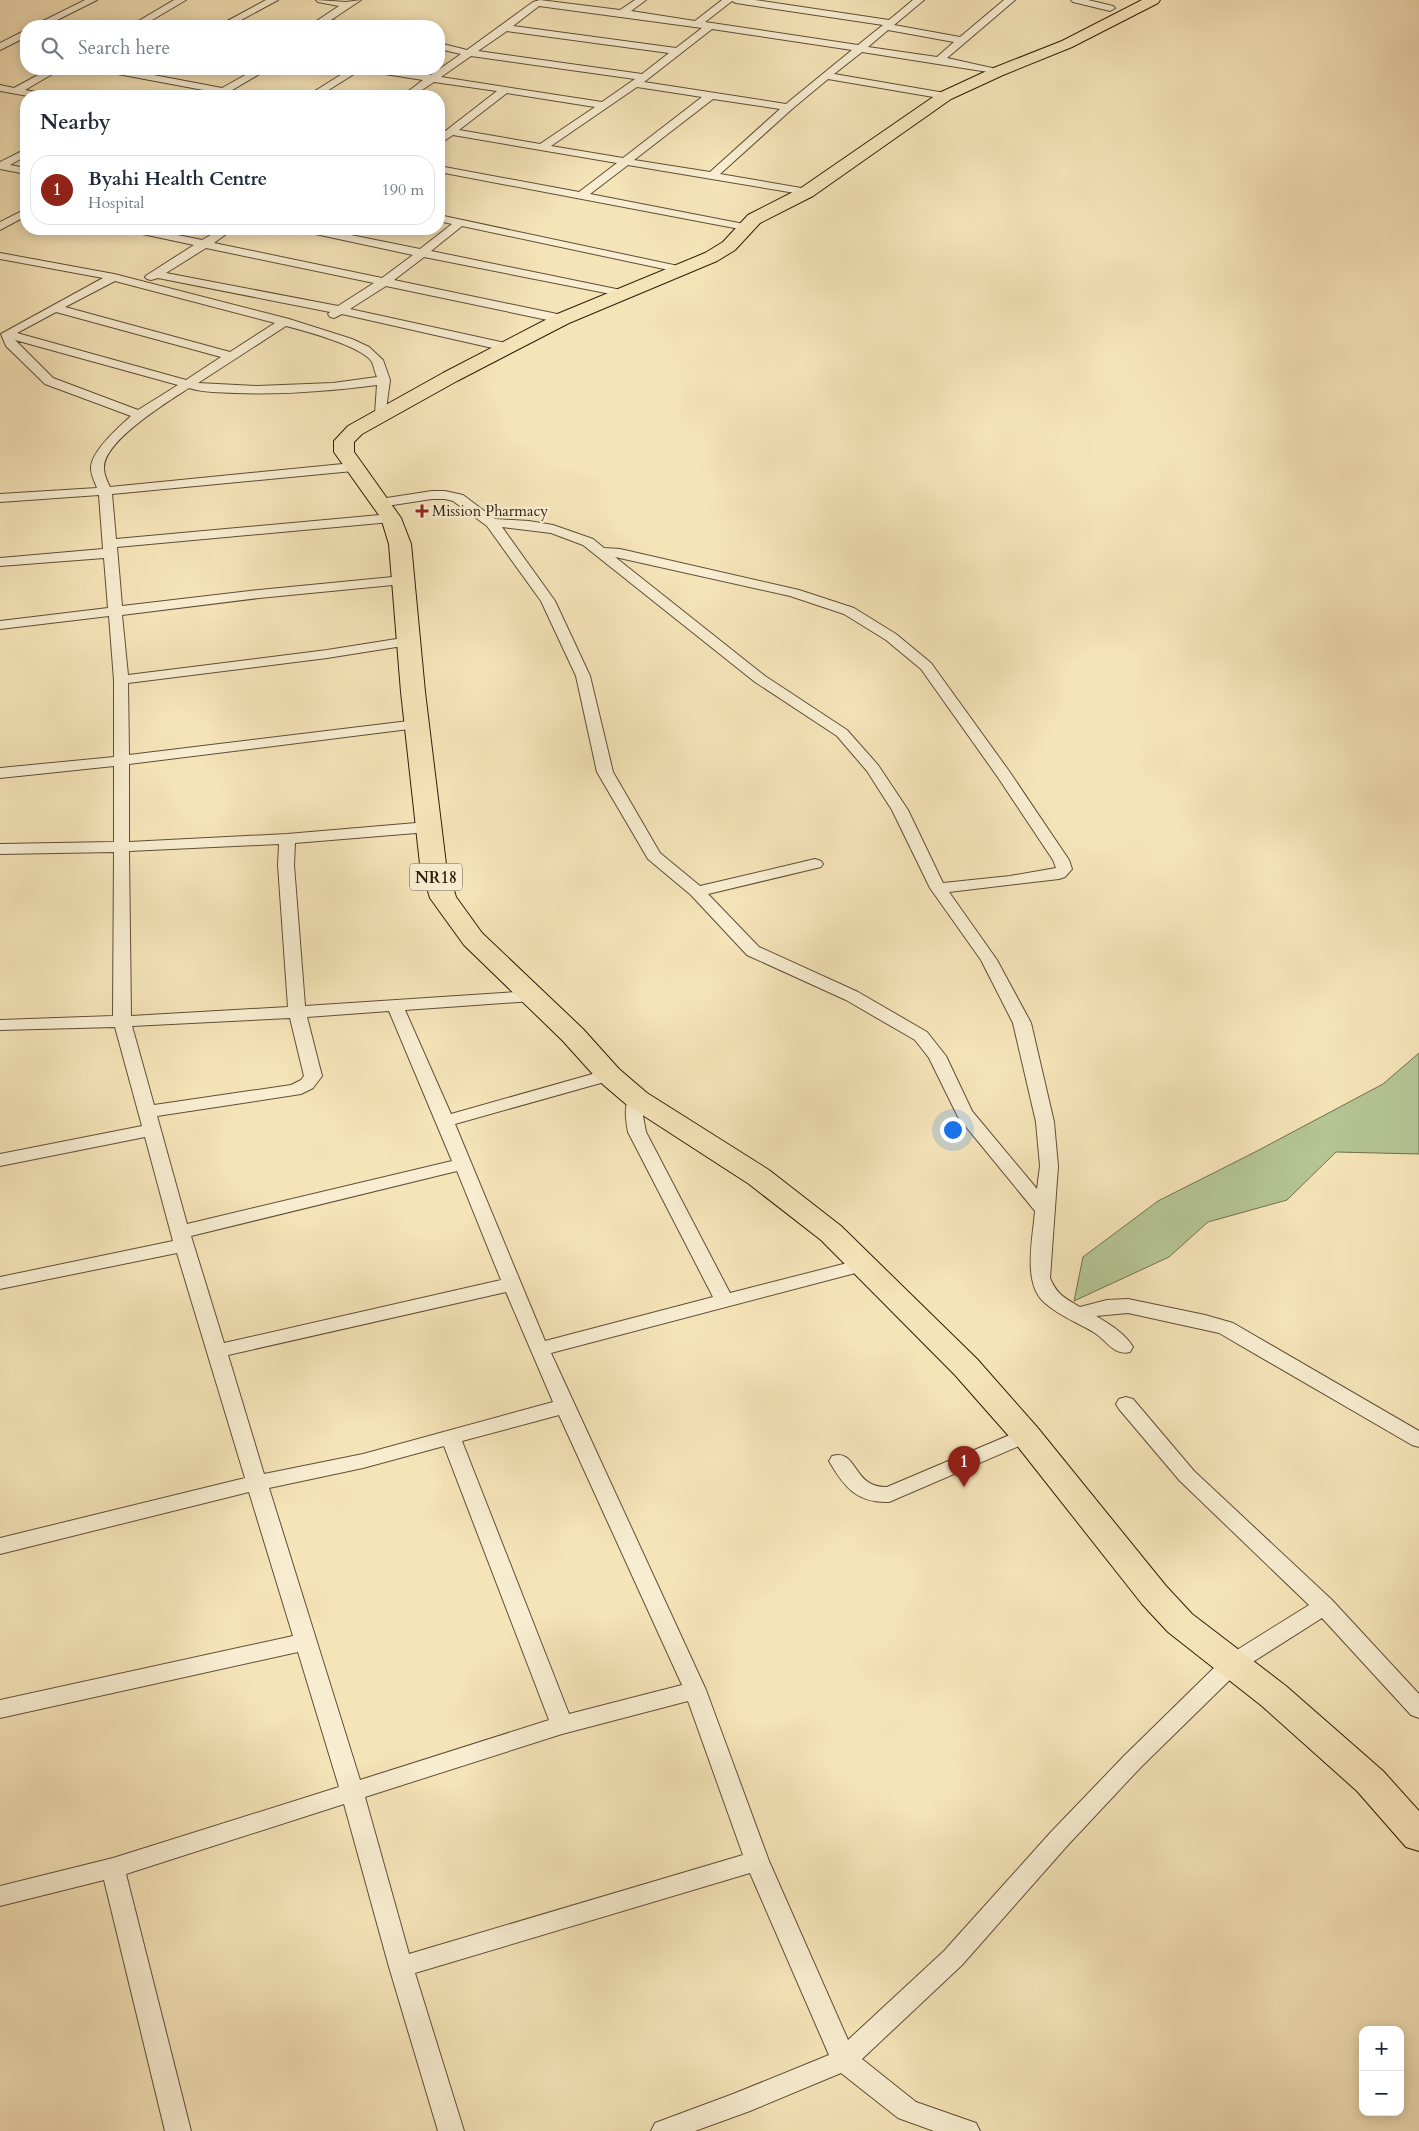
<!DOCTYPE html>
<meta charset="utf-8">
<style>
:root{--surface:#fff;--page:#f2f2f3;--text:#1f2937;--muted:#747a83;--line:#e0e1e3;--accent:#8f2418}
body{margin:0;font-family:Cardo,serif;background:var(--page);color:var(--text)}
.controls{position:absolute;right:15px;bottom:15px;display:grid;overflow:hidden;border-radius:10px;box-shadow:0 2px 12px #0003}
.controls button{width:45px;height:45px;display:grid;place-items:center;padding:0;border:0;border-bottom:1px solid var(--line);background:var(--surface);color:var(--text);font:25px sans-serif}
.you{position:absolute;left:952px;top:1129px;width:18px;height:18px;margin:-12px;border:4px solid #fff;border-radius:50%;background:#1a73e8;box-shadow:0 0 0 8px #1a73e833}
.badge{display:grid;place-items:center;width:32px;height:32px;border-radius:50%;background:var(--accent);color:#fff;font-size:16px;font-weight:700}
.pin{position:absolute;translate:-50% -41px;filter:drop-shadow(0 1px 2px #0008)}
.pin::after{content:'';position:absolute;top:26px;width:18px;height:15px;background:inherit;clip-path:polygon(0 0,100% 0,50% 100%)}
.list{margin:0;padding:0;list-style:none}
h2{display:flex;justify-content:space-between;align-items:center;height:65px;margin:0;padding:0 20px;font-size:21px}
h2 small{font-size:16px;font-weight:400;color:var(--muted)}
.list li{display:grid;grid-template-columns:32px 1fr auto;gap:15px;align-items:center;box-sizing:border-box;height:70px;margin:0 10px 10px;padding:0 10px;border:1px solid var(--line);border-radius:20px}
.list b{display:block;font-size:19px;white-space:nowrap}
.list p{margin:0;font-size:16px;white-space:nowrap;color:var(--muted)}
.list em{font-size:16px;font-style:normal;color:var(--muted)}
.icon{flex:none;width:28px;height:28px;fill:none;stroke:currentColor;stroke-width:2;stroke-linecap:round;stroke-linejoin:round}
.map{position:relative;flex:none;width:1419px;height:2131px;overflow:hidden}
.search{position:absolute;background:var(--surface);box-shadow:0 2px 12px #0003;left:20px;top:20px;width:425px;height:55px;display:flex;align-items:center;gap:12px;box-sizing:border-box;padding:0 18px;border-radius:20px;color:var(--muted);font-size:19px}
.panel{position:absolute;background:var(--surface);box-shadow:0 2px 12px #0003;left:20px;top:90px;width:425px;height:145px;border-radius:20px}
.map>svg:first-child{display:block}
.green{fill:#b5c594;stroke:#727050}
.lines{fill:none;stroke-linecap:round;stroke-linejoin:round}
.street-casing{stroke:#604e36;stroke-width:2}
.primary-casing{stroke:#2f1c0b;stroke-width:2}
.street{fill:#f8edd1;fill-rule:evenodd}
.primary{fill:#f5e4b8;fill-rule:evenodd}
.poi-dot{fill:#8f2418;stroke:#f8edd1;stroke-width:2}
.labels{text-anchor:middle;stroke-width:4.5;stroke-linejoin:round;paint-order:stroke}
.far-poi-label{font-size:15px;fill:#2f1c0b;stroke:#f8edd1;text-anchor:start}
.shield{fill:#f8edd1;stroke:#6b5b46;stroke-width:1}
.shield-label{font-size:16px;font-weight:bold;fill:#2f1c0b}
</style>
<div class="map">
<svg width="1419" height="2131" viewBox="0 0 1419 2131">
<rect width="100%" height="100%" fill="#f5e4b8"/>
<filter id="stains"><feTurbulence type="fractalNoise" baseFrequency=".004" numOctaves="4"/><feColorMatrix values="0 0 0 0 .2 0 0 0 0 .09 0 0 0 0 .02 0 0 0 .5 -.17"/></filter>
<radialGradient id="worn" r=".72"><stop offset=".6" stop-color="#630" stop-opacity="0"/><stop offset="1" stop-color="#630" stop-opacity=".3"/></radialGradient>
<polygon class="green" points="1419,1053 1419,1154 1336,1152 1287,1200 1208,1222 1169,1257 1074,1301 1083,1257 1158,1201 1257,1151 1383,1084"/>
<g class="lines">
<g class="street-casing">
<g id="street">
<polygon points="85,0 97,0 45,26 33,26"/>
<polygon points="174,0 186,0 142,26 130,26"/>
<polygon points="266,0 278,0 230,26 218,26"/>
<polygon points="316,0 346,2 361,0 331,20 352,24 354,26 324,24 320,26 309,26 339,6 318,2"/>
<path d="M540,0l80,10 15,-10h11l-15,11 64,10 27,-21h33l134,20 24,-20h11l-30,25 66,12 44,-37h11l-68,58 54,12v4l-139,-22 -28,22 111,19 5,3 -5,3 -117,-20 -36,30 -72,65 87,15 4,1 1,2 -1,2 -4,1 -179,-30 -38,29 159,31 2,2 -6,3 -306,-58v-6l140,26 38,-29 -164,-28 -14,9v-8l58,-45 -63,-9 -21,14h-11l21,-16 -51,-8 -5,-3h23l41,6 30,-21 -22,-5v-6l28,7 66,-48zM732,1l4,2 147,22 -25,20 -153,-23zM539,6l163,22 -26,20 -163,-22zM712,29l140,21 -66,54 -142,-22zM888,30l66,12 -17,15 -69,-10zM507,31l162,22 -27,21 -164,-23zM471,56l164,23 -33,23 -161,-25zM637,87l65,10 -79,61 -72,-12zM507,93l88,14 -55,37 -81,-14zM713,99l67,10 -70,63 -76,-12z"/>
<polygon points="1071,0 1088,0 1113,6 1115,8 1110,11 1073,2"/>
<polygon points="26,30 26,37 0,50 0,43"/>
<polygon points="49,69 61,69 25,90 47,94 48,96 28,96 0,91 0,85 14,88"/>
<polygon points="102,69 122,69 222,88 256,69 268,69 222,96 210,96 214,92 107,72"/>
<polygon points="350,69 362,69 319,96 307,96"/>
<polygon points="26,149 26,156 10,165 26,168 26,174 0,169 0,162"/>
<polygon points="26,209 26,216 0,230 0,222"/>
<path d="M439,215l244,52 6,3 -6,3 -221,-47 -31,25 190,39 6,3 -6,3 -197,-39 -30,23 168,35 6,4 -6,4 -176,-37 -36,23 160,35 2,3 -2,3 -4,1 -164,-37 -8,4 -4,-1 -2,-3 2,-2 -172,-34 -7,2 -4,-1 -2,-2 2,-2 47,-30 -61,-13 -6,-3h21l54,11 19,-11h12l-19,14 168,35 31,-23 -107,-23 -6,-3h21l99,20 32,-25 -13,-3zM206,248l168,35 -36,23 -172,-33z"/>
<path d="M0,253l114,21 175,45 63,20 17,8 14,13 7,20 -5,37 -4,1 -6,-4 2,-29c-47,6 -94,10 -142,8 -15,-1 -31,0 -46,-5 -20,13 -86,53 -85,80 0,6 3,13 6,19l243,-24 6,4 -6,4 -241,23 4,45 275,-25 7,4 -7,4 -274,25 5,59 137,-16 144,-14 7,4 -7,4 -144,14 -137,17 6,60 199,-25 82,-13 5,1 2,3 -2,3 -5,1 -82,13 -199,25 1,72 288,-35 5,1 2,3 -2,3 -5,1 -288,36v78l158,-8 141,-12 6,2 2,3 -2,3 -6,2 -133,11 -1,22 11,141 227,-15 6,1 2,4 -2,4 -6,1 -127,9 46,104 152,-43 6,-1 6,1 3,4 -3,4 -160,45 90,217 168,-44 -85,-165c-2,-12 -5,-26 3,-37l6,-2 6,2 3,4 -3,17 3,16 84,161 133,-34 7,2 3,4 -3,4 -7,2 -312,82 155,337 63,171 79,179 96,-89 107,-119 73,-76 100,-98 85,-53 -129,-124 -61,-72 -3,-5 3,-5 7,-2 7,2 61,72 138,129 87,94v24l-8,-3 -89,-97 -82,52 -100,98 -73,78 -105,119 -100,94 54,43 60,21 4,8h-46l-36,-13 -57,-45 -91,38 -55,20h-44l4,-8 78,-29 96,-39 -79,-182 -335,100 49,158h-26l-49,-164 -45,-163 -218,70 65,257h-26l-61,-251 -104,26v-20l113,-28 226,-71 -41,-135 -298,66v-18l293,-64 -44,-144 -249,62v-16l245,-60 -68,-225 -177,36v-12l173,-36 -28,-104 -145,29v-12l142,-28 -27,-99 -115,3v-10l113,-4 1,-164 -114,2v-10l114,-2v-76l-114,12v-10l114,-11v-77l-5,-64 -109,13v-8l108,-13 -4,-50 -104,8v-8l103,-9 -4,-54 -99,7v-8l97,-6c-2,-6 -6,-13 -6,-19 -1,-17 28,-42 40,-53l-86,-32 -39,-38 -5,-12 102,-56 -103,-19zM115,281l160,42 -45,29 -165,-45zM56,312l165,45 -35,23 -169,-47zM286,326c19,5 76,20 86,36 2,5 3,11 5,15l-44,6 -76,3 -59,-3zM15,340l163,45 -40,25 -85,-32zM279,844l-1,21 10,142 -157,9 -2,-165zM389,1011l63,150 -265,63 -30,-108 144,-22 12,-6 9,-12 -15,-59zM290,1018l14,58 -3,4 -10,5 -137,20 -22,-79zM457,1171l44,109 -277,63 -33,-107zM506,1292l47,110 -190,52 -99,20 -36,-119zM559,1415l123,270 -113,29 -107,-273zM444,1446l105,274 -189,60 -91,-292 94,-20zM688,1701l55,154 -334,99 -44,-157 197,-63z"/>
<path d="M432,491h13l18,4 32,24 34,2 24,4 40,14 11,9 16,1 179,41 55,18 42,26 35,29 78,108 60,89 3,9 -7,8 -6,2 -110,13 48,68 34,63 23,99 4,44 -8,112c7,17 15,20 30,29l27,-7 21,-1 77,16 28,8 186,108v16l-7,-2 -193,-112 -91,-20 -32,3c13,8 29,17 37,31l-3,5c-16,4 -23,-11 -35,-19 -16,-10 -36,-17 -50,-30 -23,-19 -12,-65 -10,-92l-77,-94 -29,-59 -14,-18 -69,-40 -99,-45 -56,-60 -43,-36 -51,-87 -21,-96 -35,-75 -54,-75 -34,-25 -8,-2h-13l-52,8 -7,-4 7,-4zM502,527l49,6 32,12 172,137 82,54 30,35 25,39 38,78 51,72 32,63 23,99 4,44 -3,23 -65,-78 -26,-55 -19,-24 -69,-40 -99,-45 -51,-53 113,-27 2,-3 -2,-3 -6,-2 -115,27 -40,-33 -47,-81 -23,-96 -35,-75zM615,557l175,39 54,18 42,26 35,29 76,107 56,84 3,8 -46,8 -67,7 -35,-73 -30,-45 -31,-35 -82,-54z"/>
<path d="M1026,1428l7,2 3,5 -3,5 -144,62c-32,1 -45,-15 -60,-41l3,-5c26,-8 20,32 55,31z"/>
</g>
</g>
<g class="primary-casing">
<polygon id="primary" points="1142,0 1160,0 1158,3 1072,47 1003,75 951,99 813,196 760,223 735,250 717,261 569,323 457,381 362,434 354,442 354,452 401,518 411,544 425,692 446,864 456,897 482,933 583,1029 619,1069 647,1093 769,1170 841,1226 977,1359 1037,1427 1166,1586 1192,1614 1286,1686 1383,1771 1419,1811 1419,1851 1406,1847 1357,1791 1262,1706 1168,1632 1142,1604 1015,1443 955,1375 821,1240 749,1184 627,1105 599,1081 563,1041 464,945 430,898 420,864 401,692 389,544 381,518 334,452 334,441 348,426 443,373 555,315 705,253 723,242 748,215 801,188 939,93 991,69 1062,41"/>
</g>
<use href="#street" class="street"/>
<use href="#primary" class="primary"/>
</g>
<path class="poi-dot" d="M419.5 503.5h5v5h5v5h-5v5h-5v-5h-5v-5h5z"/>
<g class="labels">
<g class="far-poi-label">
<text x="432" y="516">Mission Pharmacy</text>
</g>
<rect class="shield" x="410" y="863.5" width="52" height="27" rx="4"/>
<g class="shield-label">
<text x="436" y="883">NR18</text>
</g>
</g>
<rect width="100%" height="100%" filter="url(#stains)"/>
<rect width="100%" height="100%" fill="url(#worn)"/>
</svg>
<div class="controls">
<button>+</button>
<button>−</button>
</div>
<div class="you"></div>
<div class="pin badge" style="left:964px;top:1487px">1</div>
<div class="search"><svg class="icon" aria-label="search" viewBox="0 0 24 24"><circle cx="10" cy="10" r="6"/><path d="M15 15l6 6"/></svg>Search here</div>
<section class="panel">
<h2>Nearby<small></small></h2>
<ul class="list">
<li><span class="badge">1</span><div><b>Byahi Health Centre</b><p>Hospital</p></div><em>190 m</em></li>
</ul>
</section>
</div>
